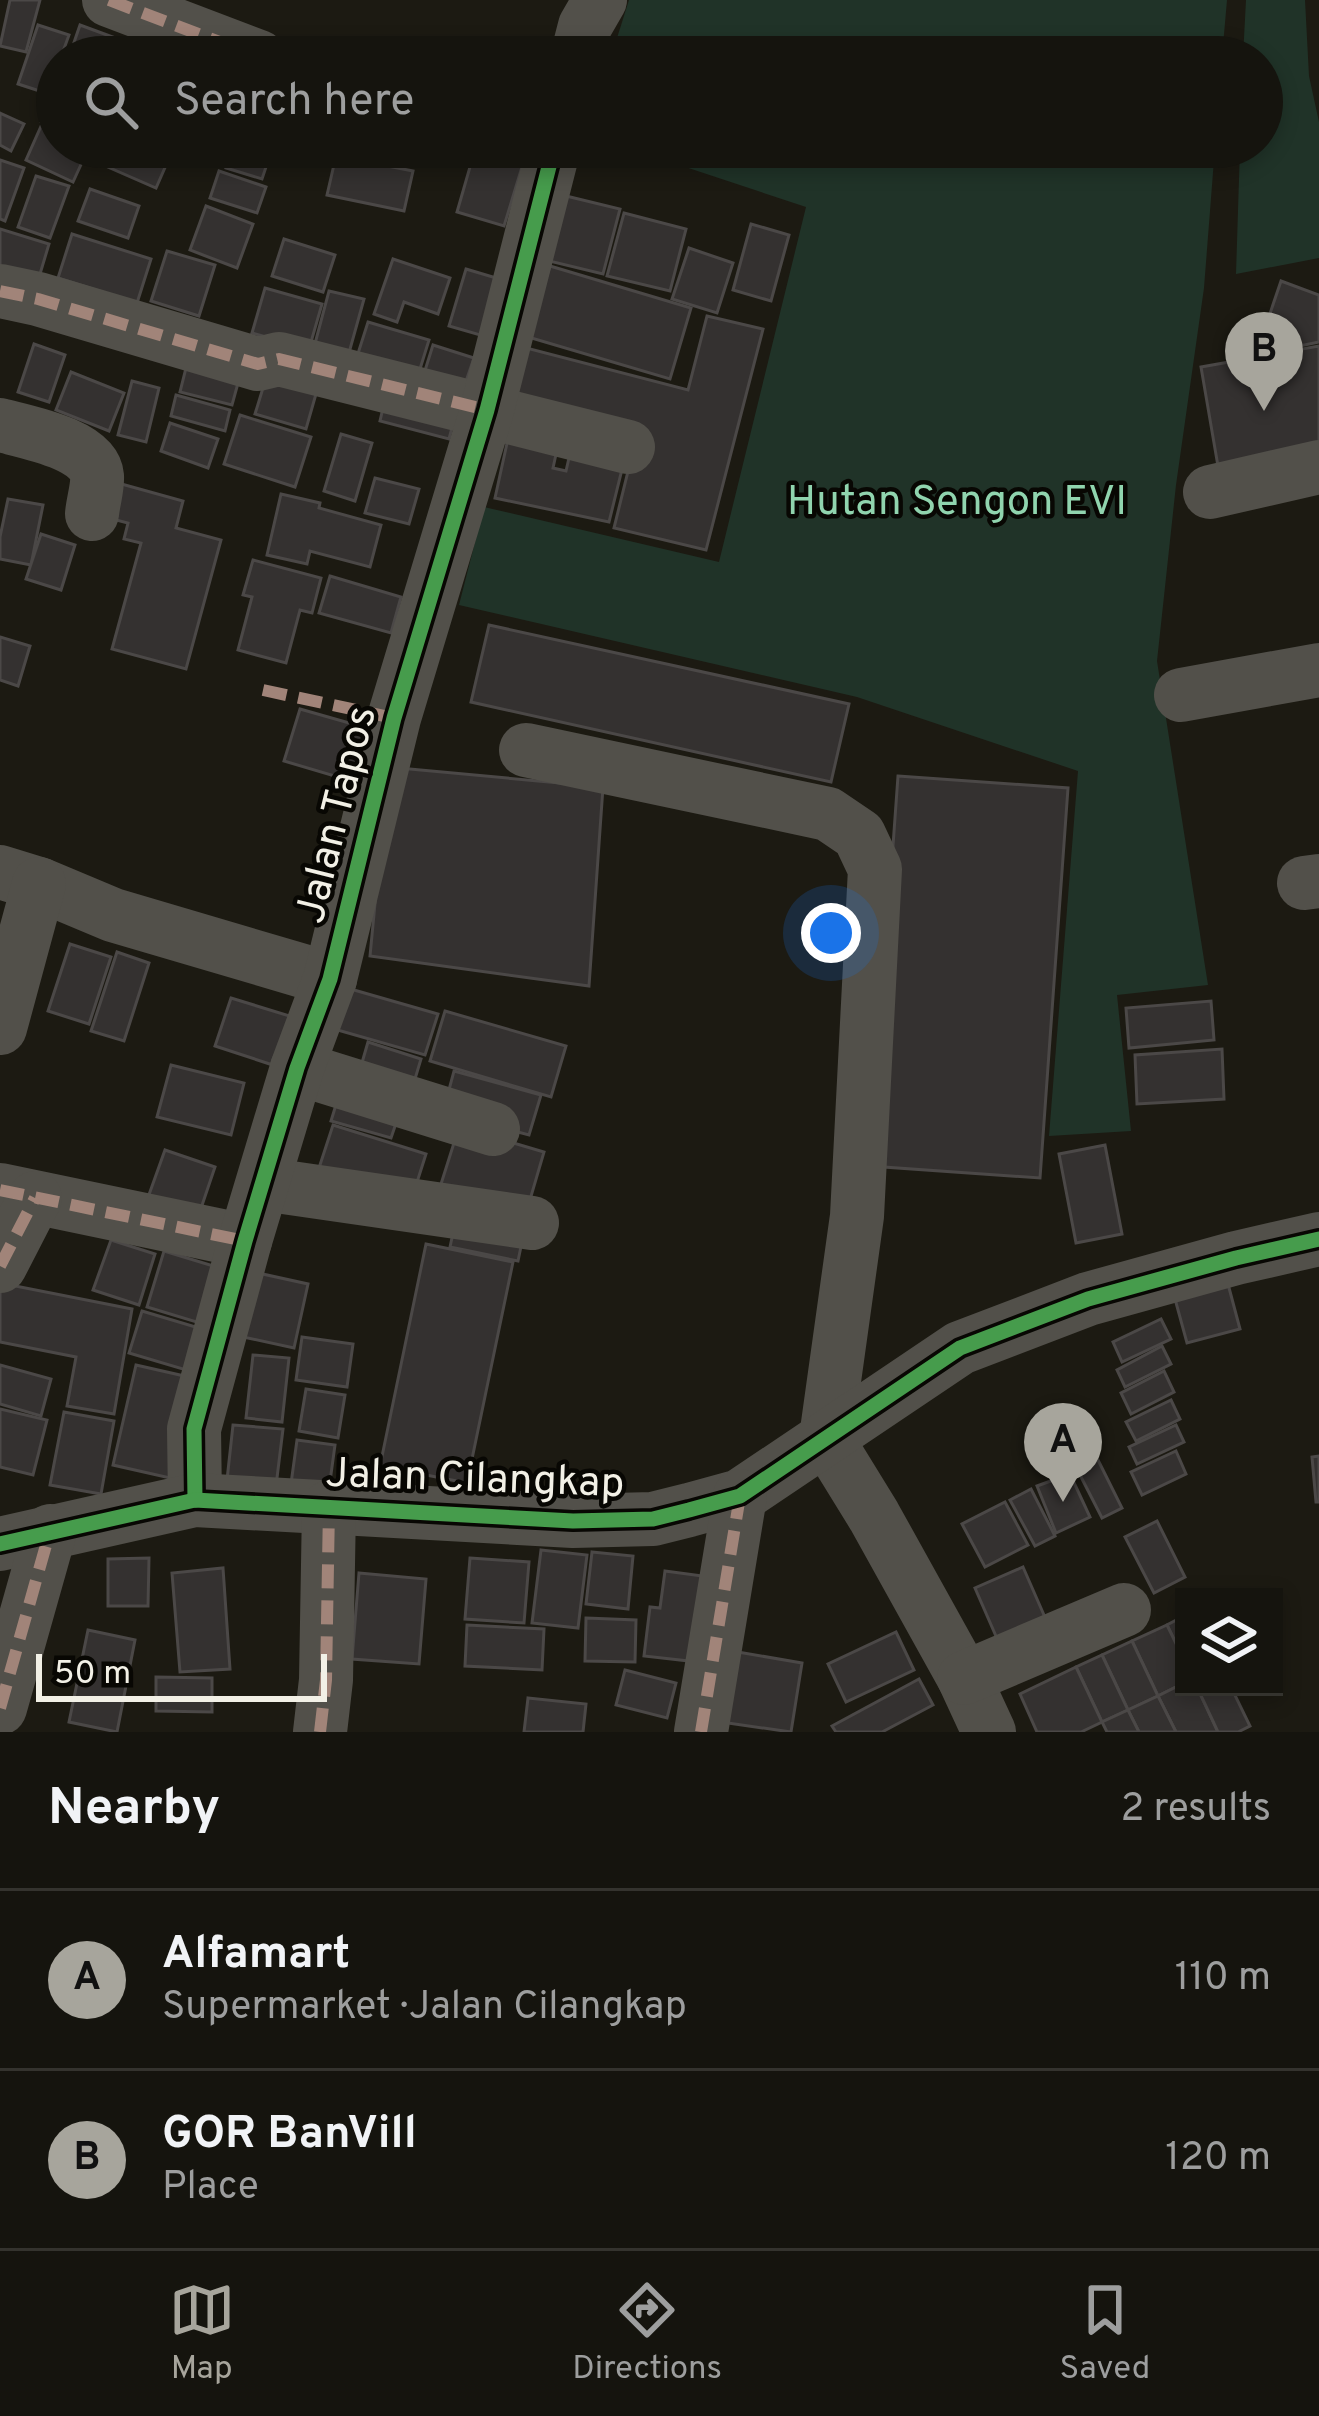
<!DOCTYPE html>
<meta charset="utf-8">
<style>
:root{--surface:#15140e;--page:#1e1d17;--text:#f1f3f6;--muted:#9d9e9e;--line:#34332e;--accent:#a7a59c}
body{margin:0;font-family:Overpass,sans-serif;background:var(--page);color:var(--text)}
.controls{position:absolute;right:36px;bottom:36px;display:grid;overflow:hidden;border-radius:0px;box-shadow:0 6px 18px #0003}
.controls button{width:108px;height:108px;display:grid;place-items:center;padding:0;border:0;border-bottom:3px solid var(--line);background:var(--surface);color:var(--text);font:60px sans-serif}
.scale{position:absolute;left:36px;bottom:30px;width:291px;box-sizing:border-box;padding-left:12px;border:6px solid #f2f0e6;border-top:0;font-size:33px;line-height:42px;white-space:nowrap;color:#f2f0e6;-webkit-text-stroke:9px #080703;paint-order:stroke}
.you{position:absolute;left:831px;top:933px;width:42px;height:42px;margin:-30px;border:9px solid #fff;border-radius:50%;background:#1a73e8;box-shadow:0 0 0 18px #1a73e833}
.badge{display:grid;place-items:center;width:78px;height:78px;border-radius:50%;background:var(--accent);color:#111;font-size:39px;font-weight:700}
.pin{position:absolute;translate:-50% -99px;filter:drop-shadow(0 3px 6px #0008)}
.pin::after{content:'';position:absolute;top:63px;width:42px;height:36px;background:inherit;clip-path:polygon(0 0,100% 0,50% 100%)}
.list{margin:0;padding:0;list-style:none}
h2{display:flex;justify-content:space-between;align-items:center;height:156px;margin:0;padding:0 48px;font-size:51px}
h2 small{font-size:39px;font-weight:400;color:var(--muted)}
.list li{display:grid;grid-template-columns:78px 1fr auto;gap:36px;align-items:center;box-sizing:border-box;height:180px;padding:0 48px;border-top:3px solid var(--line)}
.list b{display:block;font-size:45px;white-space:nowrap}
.list p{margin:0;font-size:39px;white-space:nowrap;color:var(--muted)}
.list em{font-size:39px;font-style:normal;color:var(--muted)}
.icon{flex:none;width:66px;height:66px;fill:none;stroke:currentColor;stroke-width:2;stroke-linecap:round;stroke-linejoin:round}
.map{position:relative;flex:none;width:1319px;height:1732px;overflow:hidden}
.search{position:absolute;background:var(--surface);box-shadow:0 6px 18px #0003;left:36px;right:36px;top:36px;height:132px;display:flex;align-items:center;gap:30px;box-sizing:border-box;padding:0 42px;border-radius:66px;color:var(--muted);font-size:45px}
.sheet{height:516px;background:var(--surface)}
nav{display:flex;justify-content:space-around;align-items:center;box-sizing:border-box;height:168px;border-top:3px solid var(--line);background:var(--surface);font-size:33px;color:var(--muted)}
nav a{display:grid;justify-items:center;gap:6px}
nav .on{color:var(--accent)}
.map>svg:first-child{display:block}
.green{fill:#203328}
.building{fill:#343130;stroke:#4b4847;stroke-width:3}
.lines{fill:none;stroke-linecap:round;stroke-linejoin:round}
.minor{stroke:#52504a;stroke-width:54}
.quiet{stroke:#a18479;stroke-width:12;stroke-dasharray:24 12;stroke-linecap:butt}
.cycleway-casing{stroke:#080703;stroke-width:22}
.cycleway{stroke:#469c4c;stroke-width:15}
.labels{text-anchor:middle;stroke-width:9;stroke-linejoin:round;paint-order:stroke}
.park-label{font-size:42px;fill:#90d4ae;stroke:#080703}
.street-label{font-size:42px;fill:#f2f0e6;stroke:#080703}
</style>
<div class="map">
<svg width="1319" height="1732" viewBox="0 0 1319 1732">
<rect width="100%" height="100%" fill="#1c1a12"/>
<g class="green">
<polygon points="629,0 1227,0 1222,57 611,57"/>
<polygon points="1246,0 1305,0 1309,76 1319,122 1319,258 1236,274 1240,147 1262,147 1262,57 1243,57"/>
<polygon points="625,147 1215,147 1204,288 1176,485 1157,661 1208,985 1117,995 1131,1131 1049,1136 1078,771 857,697 459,605 484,507 719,562 806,207"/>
</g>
<g class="building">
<polygon points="10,0 40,0 26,52 0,46"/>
<polygon points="38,25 69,35 61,57 57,57 57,70 49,94 18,84"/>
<polygon points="80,25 118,39 112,57 69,57"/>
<polygon points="57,85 57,129 41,122"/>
<polygon points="0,113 24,124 11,151 0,145"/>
<polygon points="42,124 57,131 57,147 89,147 73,182 26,160"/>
<polygon points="108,147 174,147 156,188 101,164"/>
<polygon points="232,147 269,158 262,179 226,168"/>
<polygon points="474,153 522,167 504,226 457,212"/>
<polygon points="336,156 413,171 404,211 327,195"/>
<polygon points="0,160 24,168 5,221 0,219"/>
<polygon points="219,171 266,187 257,213 210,198"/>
<polygon points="36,176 69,186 50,238 18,227"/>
<polygon points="90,189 139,206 128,238 78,221"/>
<polygon points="562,195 620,209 603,274 545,260"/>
<polygon points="206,206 253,224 237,268 190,250"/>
<polygon points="624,213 686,229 670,291 607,276"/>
<polygon points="751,224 789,235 771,301 733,290"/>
<polygon points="0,229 49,244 37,284 0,273"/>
<polygon points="72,234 151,259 137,303 58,278"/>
<polygon points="284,239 335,255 323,292 272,276"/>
<polygon points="689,248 733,263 717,313 672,299"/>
<polygon points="167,251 215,265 199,316 151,301"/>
<polygon points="393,259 450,278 438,314 404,302 397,322 374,314"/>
<polygon points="550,266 691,308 670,379 528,337"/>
<polygon points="466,269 503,280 487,337 449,326"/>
<polygon points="1281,281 1319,295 1319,342 1256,355"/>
<polygon points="265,288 322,304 309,349 252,333"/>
<polygon points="329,291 364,299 347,360 313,351"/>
<polygon points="707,316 763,329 706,550 614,528 634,447 498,411 515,345 688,390"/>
<polygon points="368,322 429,340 415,385 354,366"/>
<polygon points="34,344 65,355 49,402 18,392"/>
<polygon points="433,345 474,358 462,393 422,380"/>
<polygon points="1319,346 1319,456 1220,478 1201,367"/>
<polygon points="190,352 243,365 232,405 180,392"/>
<polygon points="270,365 320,380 306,429 255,414"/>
<polygon points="71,372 124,393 109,431 56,410"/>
<polygon points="132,381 159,388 146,442 118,435"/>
<polygon points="387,391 457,409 449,439 380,421"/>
<polygon points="176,395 230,410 225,431 171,416"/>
<polygon points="240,415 311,437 295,487 224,464"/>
<polygon points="170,423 218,439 208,468 161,451"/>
<polygon points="511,425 560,436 553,468 566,471 574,436 627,449 609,522 495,498"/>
<polygon points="341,434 372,443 355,501 324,491"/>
<polygon points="375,478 419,489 409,524 365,513"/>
<polygon points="107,480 183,501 176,528 221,540 186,669 112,649 141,543 124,539 128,523 97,515"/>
<polygon points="281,494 320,503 319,508 381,525 370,567 310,551 307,564 267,555"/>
<polygon points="8,499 43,505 31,565 0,559 0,537"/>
<polygon points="41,534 75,545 61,590 26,579"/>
<polygon points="253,560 321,578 312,613 300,610 286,663 238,650 252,597 243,595"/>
<polygon points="330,576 401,597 391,633 319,613"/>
<polygon points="489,625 849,704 831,782 471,702"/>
<polygon points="0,637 30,646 18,686 0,680"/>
<polygon points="300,709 374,730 358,783 284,761"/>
<polygon points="388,767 603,787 589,986 370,956"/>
<polygon points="898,776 1068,788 1040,1178 870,1166"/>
<polygon points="70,944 111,957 89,1024 48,1011"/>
<polygon points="117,952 149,963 124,1041 91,1031"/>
<polygon points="347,988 438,1014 425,1055 334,1029"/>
<polygon points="231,998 296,1018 279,1067 215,1046"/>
<polygon points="1211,1001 1214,1040 1129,1048 1126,1008"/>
<polygon points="445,1011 566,1046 551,1097 430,1061"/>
<polygon points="368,1042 421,1059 412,1089 359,1073"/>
<polygon points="1222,1049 1224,1099 1137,1104 1135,1055"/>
<polygon points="171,1065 244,1083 231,1135 157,1117"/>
<polygon points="454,1071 541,1095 529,1135 443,1112"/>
<polygon points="342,1085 403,1103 391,1138 331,1121"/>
<polygon points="333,1125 426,1154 411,1201 318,1171"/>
<polygon points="459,1127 544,1152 527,1210 441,1184"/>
<polygon points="1105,1145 1122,1234 1076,1243 1059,1154"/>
<polygon points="165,1150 215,1167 197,1220 146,1203"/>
<polygon points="456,1219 524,1232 518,1261 450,1247"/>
<polygon points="111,1240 155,1254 139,1305 93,1290"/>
<polygon points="426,1244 513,1262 467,1483 380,1466"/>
<polygon points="164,1251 220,1268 203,1324 147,1307"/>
<polygon points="249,1271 308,1284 294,1348 234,1335"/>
<polygon points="0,1283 132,1309 114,1414 67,1406 76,1357 0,1342"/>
<polygon points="1228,1284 1240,1329 1187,1343 1175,1299"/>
<polygon points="142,1311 199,1328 186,1370 129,1353"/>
<polygon points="1161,1319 1171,1339 1122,1362 1113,1342"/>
<polygon points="302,1337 353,1344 347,1387 296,1380"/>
<polygon points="1162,1346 1171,1364 1125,1387 1117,1370"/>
<polygon points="253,1355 289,1358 282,1422 246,1418"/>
<polygon points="0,1365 51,1379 41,1416 0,1404"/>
<polygon points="136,1365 193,1378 170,1478 113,1465"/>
<polygon points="1164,1371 1174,1392 1131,1414 1121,1393"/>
<polygon points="306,1389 345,1395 338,1438 299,1431"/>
<polygon points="1171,1400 1180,1419 1136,1441 1126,1422"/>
<polygon points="0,1409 47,1420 33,1475 0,1467"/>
<polygon points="64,1412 114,1421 101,1494 50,1485"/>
<polygon points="233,1425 283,1429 276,1486 227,1480"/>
<polygon points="1176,1425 1184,1442 1137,1464 1129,1447"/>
<polygon points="297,1440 335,1445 328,1496 290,1491"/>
<polygon points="1176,1451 1186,1474 1142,1495 1131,1472"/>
<polygon points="1319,1456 1319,1502 1316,1502 1312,1457"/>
<polygon points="1098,1460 1122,1508 1102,1518 1078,1471"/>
<polygon points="1070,1474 1090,1517 1056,1533 1037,1486"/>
<polygon points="1031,1489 1055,1536 1035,1546 1010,1500"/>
<polygon points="1005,1502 1028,1545 985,1567 962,1524"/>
<polygon points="1157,1521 1185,1577 1154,1593 1125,1537"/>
<polygon points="541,1550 587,1555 578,1628 532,1623"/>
<polygon points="592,1552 633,1556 628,1609 586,1604"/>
<polygon points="149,1558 148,1606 108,1606 108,1559"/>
<polygon points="470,1558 529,1562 524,1623 465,1619"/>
<polygon points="1023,1567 1047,1622 999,1643 975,1588"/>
<polygon points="223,1568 230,1669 180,1672 172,1573"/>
<polygon points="665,1571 710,1577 698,1662 644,1656 650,1607 660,1608"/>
<polygon points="359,1573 426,1579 419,1664 352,1659"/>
<polygon points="1184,1616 1184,1660 1167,1625"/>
<polygon points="586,1618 636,1620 635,1662 585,1661"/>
<polygon points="467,1625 544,1629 542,1670 465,1666"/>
<polygon points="1167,1625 1184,1660 1184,1683 1158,1696 1132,1641"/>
<polygon points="88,1630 135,1640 117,1732 69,1722"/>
<polygon points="896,1632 914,1670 846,1702 828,1664"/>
<polygon points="1132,1641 1158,1696 1128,1710 1102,1655"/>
<polygon points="732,1651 802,1663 791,1732 721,1722"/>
<polygon points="1102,1655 1128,1710 1102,1722 1076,1667"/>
<polygon points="1076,1667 1102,1722 1081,1732 1037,1732 1020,1694"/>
<polygon points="625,1670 676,1683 667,1718 616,1705"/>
<polygon points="156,1677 212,1678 212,1712 156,1711"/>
<polygon points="919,1679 933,1705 882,1732 836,1732 832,1726"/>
<polygon points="1184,1683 1184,1687 1197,1687 1218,1732 1176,1732 1158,1696"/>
<polygon points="1197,1687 1231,1687 1250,1726 1238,1732 1218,1732"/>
<polygon points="1158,1696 1176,1732 1139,1732 1128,1710"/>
<polygon points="528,1698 586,1704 583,1732 524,1732"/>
<polygon points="1128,1710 1139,1732 1107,1732 1102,1722"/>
</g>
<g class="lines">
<g class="minor">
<polyline points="109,0 259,57"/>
<polyline points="577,57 585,26 600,0"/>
<polyline points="0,291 38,299 258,364 279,359 628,447"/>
<path d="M0,425c26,7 94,19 97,51 1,11 -4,26 -5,38"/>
<polyline points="1210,492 1319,467"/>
<polyline points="1181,695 1319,670"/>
<polyline points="526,750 828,814 859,835 875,869 857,1216 826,1438 874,1516 964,1678 989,1732"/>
<polyline points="0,872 39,884 113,915 330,979"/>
<polyline points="1304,883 1319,881"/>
<polyline points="0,1028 39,884"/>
<polyline points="297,1068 493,1129"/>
<polyline points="263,1184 532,1223"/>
<polyline points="0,1190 245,1241"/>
<polyline points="0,1266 35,1198"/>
<polyline points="195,1500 194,1429 245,1241 297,1068 330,979 394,718 487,410 554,147"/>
<polyline points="0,1544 195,1500 573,1521 653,1519 689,1510 740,1496 960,1348 1088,1299 1236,1258 1319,1239"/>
<polyline points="964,1678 1124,1610"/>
<polyline points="0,1708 50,1531"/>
<polyline points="320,1732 326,1680 329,1507"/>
<polyline points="701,1732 740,1496"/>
</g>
<g class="quiet">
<polyline points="109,0 259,57"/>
<polyline points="0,291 38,299 258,364 279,359 487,410"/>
<polyline points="263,690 394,718"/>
<polyline points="0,1190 245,1241"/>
<polyline points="0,1266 35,1198"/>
<polyline points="0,1708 50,1531"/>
<polyline points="320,1732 326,1680 329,1507"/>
<polyline points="701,1732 740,1496"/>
</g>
<g class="cycleway-casing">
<g id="cycleway">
<polyline points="195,1500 194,1429 245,1241 297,1068 330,979 394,718 487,410 554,147"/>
<polyline points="0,1544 195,1500 573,1521 653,1519 689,1510 740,1496 960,1348 1088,1299 1236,1258 1319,1239"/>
</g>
</g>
<use href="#cycleway" class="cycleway"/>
</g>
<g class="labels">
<g class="park-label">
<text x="957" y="514">Hutan Sengon EVI</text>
</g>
<g class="street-label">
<text transform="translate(334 814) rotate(-76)" y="15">Jalan Tapos</text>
<text transform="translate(475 1476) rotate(2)" y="15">Jalan Cilangkap</text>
</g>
</g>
</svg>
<div class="controls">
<button><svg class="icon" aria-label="layers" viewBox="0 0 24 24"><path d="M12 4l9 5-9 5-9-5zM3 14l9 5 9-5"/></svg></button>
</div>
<div class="scale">50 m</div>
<div class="you"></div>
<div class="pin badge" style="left:1063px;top:1502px">A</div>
<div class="pin badge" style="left:1264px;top:411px">B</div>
<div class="search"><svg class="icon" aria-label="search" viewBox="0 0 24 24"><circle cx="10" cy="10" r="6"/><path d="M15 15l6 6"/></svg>Search here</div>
</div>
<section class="sheet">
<h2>Nearby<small>2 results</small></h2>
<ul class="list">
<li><span class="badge">A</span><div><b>Alfamart</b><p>Supermarket · Jalan Cilangkap</p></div><em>110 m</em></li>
<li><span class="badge">B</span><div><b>GOR BanVill</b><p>Place</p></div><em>120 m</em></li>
</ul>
</section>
<nav>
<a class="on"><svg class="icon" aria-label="map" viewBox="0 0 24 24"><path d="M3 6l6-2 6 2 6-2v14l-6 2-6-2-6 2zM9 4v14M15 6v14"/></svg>Map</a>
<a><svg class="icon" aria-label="directions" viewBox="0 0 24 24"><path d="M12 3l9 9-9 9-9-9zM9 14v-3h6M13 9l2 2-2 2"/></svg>Directions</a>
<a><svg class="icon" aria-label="saved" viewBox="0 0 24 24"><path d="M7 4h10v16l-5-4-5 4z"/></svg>Saved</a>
</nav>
